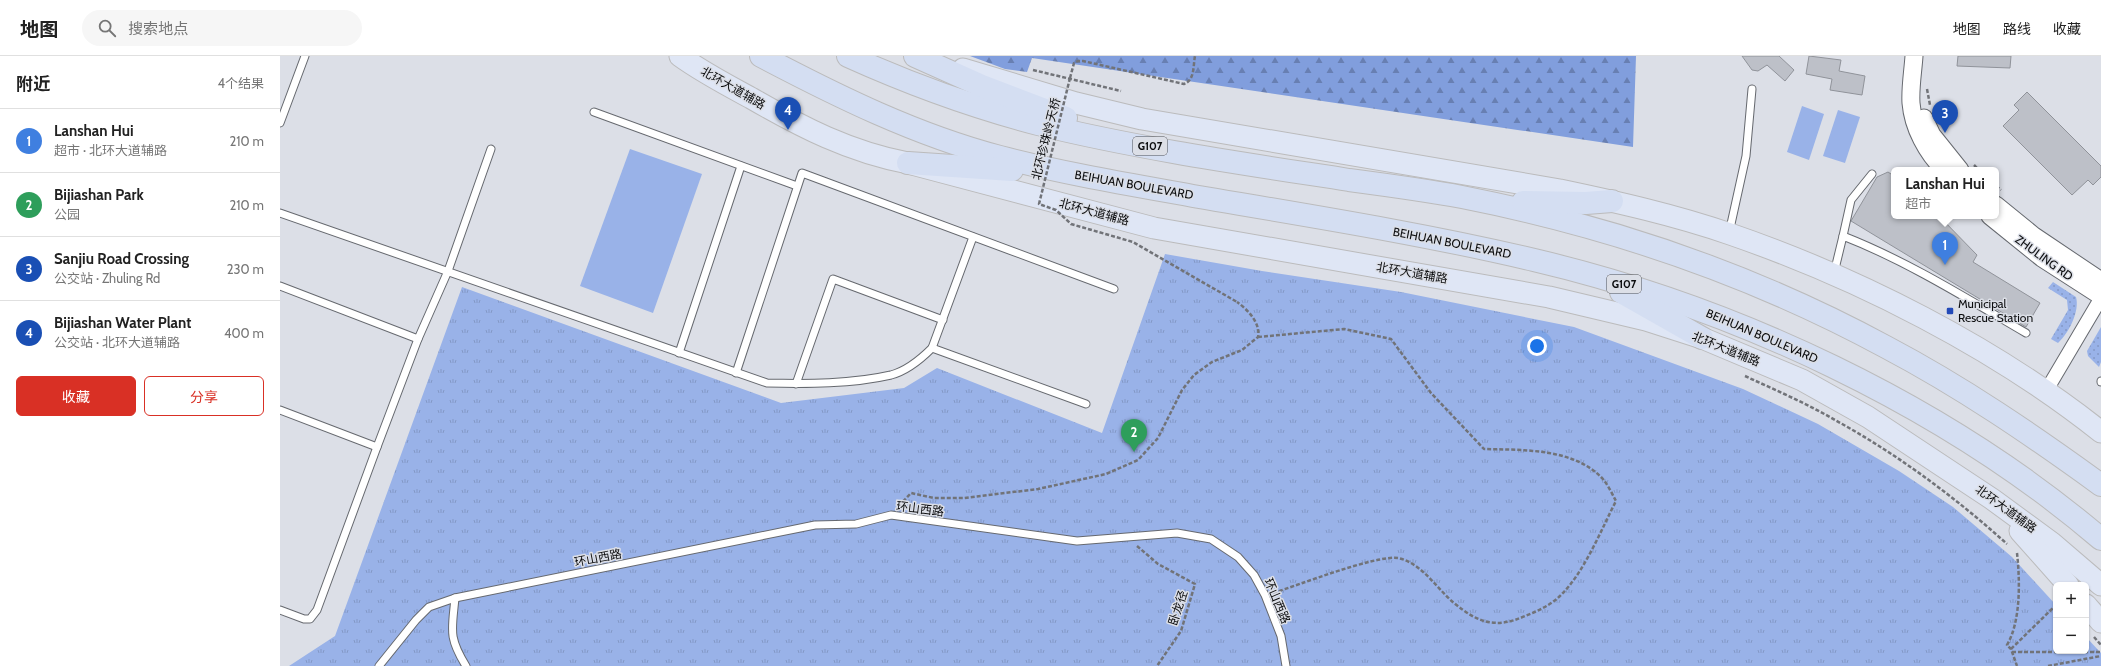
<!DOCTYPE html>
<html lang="zh">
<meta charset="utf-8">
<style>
:root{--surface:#fff;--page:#f6f6f6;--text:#222;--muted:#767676;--line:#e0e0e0;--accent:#d93025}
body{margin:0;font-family:Cabin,"Noto Sans SC",sans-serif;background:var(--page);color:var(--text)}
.controls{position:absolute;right:12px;bottom:12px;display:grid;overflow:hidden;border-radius:6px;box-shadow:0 1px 3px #0004}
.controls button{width:36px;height:36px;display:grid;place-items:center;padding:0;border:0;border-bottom:1px solid var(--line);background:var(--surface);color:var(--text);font:20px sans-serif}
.you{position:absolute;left:1257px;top:290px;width:14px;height:14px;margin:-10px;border:3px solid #fff;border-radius:50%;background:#1a73e8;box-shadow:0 0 0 6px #1a73e833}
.badge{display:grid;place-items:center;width:26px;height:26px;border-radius:50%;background:var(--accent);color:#fff;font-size:13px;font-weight:700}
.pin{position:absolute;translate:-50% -33px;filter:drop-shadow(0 1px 2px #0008)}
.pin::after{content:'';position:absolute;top:21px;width:14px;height:12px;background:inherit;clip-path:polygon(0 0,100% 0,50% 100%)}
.popup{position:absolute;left:1611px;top:111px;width:108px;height:52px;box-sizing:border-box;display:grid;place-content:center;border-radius:6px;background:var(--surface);filter:drop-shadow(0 1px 3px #0005);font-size:13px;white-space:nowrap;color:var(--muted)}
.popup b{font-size:15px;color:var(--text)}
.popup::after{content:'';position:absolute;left:50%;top:100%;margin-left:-8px;border:8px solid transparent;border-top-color:var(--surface)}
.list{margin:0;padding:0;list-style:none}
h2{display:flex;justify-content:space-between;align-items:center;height:52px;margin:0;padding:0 16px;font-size:17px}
h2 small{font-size:13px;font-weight:400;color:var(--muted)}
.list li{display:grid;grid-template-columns:26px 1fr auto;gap:12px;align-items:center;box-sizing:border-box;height:64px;padding:0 16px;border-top:1px solid var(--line)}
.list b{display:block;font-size:15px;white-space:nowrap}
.list p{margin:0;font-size:13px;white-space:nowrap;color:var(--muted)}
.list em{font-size:13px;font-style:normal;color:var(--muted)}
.actions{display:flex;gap:8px;padding:12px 16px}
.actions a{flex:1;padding:9px 0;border:1px solid var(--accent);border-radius:6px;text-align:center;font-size:14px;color:var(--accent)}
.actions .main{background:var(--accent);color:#fff}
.icon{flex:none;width:22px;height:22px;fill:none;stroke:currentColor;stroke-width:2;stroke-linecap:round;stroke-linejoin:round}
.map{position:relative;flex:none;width:1821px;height:610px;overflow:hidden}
header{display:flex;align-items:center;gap:24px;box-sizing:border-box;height:56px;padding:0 20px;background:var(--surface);border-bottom:1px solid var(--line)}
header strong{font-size:19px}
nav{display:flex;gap:22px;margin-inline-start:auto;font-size:14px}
.search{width:280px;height:36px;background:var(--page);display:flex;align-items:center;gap:10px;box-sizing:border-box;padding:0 14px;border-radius:22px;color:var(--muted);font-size:15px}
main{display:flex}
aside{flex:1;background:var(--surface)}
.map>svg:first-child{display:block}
.grass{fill:url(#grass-dots)}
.forest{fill:url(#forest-firs)}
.park{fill:url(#park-tufts)}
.pitch{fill:#99b2e8}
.building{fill:#bdc0c8;stroke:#90939a}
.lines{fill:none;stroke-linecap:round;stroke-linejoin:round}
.service-casing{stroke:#66696f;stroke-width:9}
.minor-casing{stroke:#66696f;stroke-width:15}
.tertiary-casing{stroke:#66696f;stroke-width:19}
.primary-casing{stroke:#bbbbbc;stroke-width:23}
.trunk-casing{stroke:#bbbbbc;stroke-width:24}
.path{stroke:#717378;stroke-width:2.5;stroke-dasharray:4 2;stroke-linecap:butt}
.service{stroke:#fff;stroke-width:7}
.minor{stroke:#fff;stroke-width:13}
.tertiary{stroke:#fff;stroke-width:17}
.primary{stroke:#dfe6f5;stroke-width:21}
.trunk{stroke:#d4def2;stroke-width:22}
.path-bridge{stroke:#717378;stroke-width:2.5;stroke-dasharray:4 2;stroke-linecap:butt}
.poi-dot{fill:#234ab8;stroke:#dcdfe7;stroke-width:1.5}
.labels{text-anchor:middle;stroke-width:3;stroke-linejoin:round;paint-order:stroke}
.shield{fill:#dcdfe7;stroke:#4a4c50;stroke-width:1}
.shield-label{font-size:11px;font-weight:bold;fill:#0c0d0f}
.street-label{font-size:12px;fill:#0c0d0f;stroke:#dcdfe7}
.poi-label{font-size:12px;fill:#0c0d0f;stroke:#dcdfe7;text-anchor:start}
</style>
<header>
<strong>地图</strong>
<div class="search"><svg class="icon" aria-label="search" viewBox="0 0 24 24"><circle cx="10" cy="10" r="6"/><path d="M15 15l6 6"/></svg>搜索地点</div>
<nav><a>地图</a><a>路线</a><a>收藏</a></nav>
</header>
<main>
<aside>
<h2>附近<small>4个结果</small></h2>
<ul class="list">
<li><span class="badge" style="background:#3f7fe0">1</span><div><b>Lanshan Hui</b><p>超市 · 北环大道辅路</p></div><em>210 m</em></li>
<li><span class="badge" style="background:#2e9e5b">2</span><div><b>Bijiashan Park</b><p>公园</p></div><em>210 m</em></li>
<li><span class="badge" style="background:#1a4fb4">3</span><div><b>Sanjiu Road Crossing</b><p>公交站 · Zhuling Rd</p></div><em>230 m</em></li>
<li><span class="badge" style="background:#1a4fb4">4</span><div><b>Bijiashan Water Plant</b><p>公交站 · 北环大道辅路</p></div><em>400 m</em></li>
</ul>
<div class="actions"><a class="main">收藏</a><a>分享</a></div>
</aside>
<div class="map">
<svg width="1821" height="610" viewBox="0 0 1821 610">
<defs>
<pattern id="grass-dots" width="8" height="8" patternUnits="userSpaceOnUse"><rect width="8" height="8" fill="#99b2e8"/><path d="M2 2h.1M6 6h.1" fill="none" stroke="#8398c6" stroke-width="1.8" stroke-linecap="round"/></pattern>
<pattern id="forest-firs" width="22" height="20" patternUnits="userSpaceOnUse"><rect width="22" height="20" fill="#819edd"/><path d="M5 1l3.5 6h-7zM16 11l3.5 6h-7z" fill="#687fb2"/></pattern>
<pattern id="park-tufts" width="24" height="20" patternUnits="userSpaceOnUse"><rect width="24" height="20" fill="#99b2e8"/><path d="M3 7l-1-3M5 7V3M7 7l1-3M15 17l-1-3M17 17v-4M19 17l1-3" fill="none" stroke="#8398c6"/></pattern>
</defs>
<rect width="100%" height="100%" fill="#dcdfe7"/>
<g class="grass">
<path d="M1773,226l23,15c4,14 -7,36 -18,46l-7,-4 17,-29 -1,-10 -19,-12z"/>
<polygon points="1821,271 1821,306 1819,311 1808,300 1807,295"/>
</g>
<polygon class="forest" points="690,0 1356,0 1353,91 752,2 747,16 725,13"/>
<polygon class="park" points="885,198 982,215 1121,236 1294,271 1463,333 1538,368 1619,415 1673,451 1732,501 1776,549 1776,595 1806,595 1806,581 1821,597 1821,610 9,610 55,580 182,231 501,347 624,332 657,312 822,377"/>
<g class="pitch">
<polygon points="1522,50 1544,58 1529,104 1507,96"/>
<polygon points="1558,54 1580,61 1565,107 1543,100"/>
<polygon points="350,93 422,118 373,257 300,230"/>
</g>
<g class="building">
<polygon points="1462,0 1499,0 1514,14 1505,25 1487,9 1478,15 1472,14"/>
<polygon points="1529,0 1561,4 1559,15 1585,20 1582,39 1550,34 1552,23 1526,18"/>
<polygon points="1678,0 1731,0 1730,12 1677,10"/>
<polygon points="1747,36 1821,110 1821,121 1813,129 1808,124 1792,139 1723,70 1739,54 1734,49"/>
<polygon points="1608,116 1614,120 1614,160 1659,160 1697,199 1693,206 1760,247 1746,271 1571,165 1597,121"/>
</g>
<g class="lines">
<g class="service-casing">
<g id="service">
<polyline points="314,56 517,130"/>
<polyline points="0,67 25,0"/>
<path d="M0,157l487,170c40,1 85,1 124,-8 15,-4 30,-16 41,-27l41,-111"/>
<polyline points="1449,177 1466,100 1472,33"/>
<polyline points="1563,180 1571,144 1592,118"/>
<path d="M1554,217l9,-37c64,25 123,62 183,97"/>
<polyline points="0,230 138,283"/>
<polyline points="652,292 806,348"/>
<polyline points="399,297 461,110"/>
<polyline points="456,317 522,117 834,233"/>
<polyline points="1821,325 1821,326"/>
<polyline points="516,328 553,223 663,264"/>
<polyline points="0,354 97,391"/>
<path d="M175,542c-3,32 -7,39 11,68"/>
<polyline points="0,554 24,563 30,563 37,554 97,391 138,283 168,215 211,93"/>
<polyline points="99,610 136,564 149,551 175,542 535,469 576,468 611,459 797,485 897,477 931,483 958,501 974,519 985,539 1001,580 1006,610"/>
</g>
</g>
<g class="minor-casing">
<polyline id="minor" points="1766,335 1821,242"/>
</g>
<g class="tertiary-casing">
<g id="tertiary">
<path d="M1634,0c-1,15 -4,32 -3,47 2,25 16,50 33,67"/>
<polyline points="1644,62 1652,79 1680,114"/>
<polyline points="1716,149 1754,180 1821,225"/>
<polyline points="1710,160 1762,202 1821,240"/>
</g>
</g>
<g class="primary-casing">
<g id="primary">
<path d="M400,0c22,16 47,29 71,42 50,29 99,54 157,65l246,65 395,69 97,23 56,18 100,42 66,37 124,82 60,44 49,42"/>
<path d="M683,13l113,34 66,16 418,71c57,12 115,25 170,44 128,44 264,113 371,198"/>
<polyline points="1740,475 1788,529"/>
<polyline points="1806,549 1821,566"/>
</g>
</g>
<g class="trunk-casing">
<g id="trunk">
<path d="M481,0c76,40 155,79 239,101 66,17 133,28 199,40 112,19 225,37 335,63 200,47 410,145 567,279"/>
<path d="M568,0c62,28 125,51 190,68 102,25 208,40 311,56 38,5 76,10 113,17 147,29 293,79 424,150 76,40 146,88 215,138"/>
<polyline points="635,0 702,30 786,62"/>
<polyline points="628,107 732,114"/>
<polyline points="1243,146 1306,147 1332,145"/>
<polyline points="1341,236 1422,282"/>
</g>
</g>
<g class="path">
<polyline points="753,14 841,35"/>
<path d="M790,22l4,-15 4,-2h5l101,23c11,-4 9,-18 11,-28"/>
<polyline points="1647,33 1650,49"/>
<polyline points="1694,109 1699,114"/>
<polyline points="1716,130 1721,134"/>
<path d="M978,281l86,-8 47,10 40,54 53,56c38,1 88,-1 117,28 7,7 11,17 15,24 -15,29 -31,70 -55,94 -10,10 -23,16 -36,21 -29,13 -47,7 -71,-13 -17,-14 -32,-40 -56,-45 -23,-3 -99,27 -125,35"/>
<path d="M1465,320c30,14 61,27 90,44 62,34 120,77 172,124"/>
<path d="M619,450l12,-13 23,5h30l74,-9 68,-15 32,-14 20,-22 24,-48 12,-15 18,-13 30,-12 16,-13c3,-14 -11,-28 -21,-35"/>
<polyline points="857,490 878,508 915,528 901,575 877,610"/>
<path d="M1737,497c3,27 4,68 -10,92l4,4 6,17"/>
<polyline points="1814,581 1821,589"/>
<polyline points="1731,593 1776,549"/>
<polyline points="1732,596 1821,596"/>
<polyline points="1768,610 1821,600"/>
</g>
<use href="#service" class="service"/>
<use href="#minor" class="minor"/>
<use href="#tertiary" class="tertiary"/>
<use href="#primary" class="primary"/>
<use href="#trunk" class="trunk"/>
<polyline class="path-bridge" points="790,22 759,148 776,154 791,168 853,186 957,246"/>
</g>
<rect class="poi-dot" x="1666" y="251" width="8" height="8" rx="2"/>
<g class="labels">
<g class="shield">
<rect x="853" y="81" width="34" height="18" rx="3"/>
<rect x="1327" y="219" width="34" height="18" rx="3"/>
</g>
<g class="shield-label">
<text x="870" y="94">G107</text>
<text x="1344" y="232">G107</text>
</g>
<g class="street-label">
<text transform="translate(453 32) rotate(30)" y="4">北环大道辅路</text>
<text transform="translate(766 83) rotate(-76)" y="4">北环珍珠岭天桥</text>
<text transform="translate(854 129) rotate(10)" y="4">BEIHUAN BOULEVARD</text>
<text transform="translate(814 156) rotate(15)" y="4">北环大道辅路</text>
<text transform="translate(1172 187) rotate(11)" y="4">BEIHUAN BOULEVARD</text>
<text transform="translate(1764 202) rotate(36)" y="4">ZHULING RD</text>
<text transform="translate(1132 217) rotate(10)" y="4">北环大道辅路</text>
<text transform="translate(1482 280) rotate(23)" y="4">BEIHUAN BOULEVARD</text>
<text transform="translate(1446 293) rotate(22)" y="4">北环大道辅路</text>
<text transform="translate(640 453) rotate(7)" y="4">环山西路</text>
<text transform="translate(1726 453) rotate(36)" y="4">北环大道辅路</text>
<text transform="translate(318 502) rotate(-11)" y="4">环山西路</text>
<text transform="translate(997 545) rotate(67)" y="4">环山西路</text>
<text transform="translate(898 552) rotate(-72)" y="4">卧龙径</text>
</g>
<g class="poi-label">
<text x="1678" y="252">Municipal<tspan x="1678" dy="14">Rescue Station</tspan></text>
</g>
</g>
</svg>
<div class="controls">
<button>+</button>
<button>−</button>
</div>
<div class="you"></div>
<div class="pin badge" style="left:1665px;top:209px;background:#3f7fe0">1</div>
<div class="popup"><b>Lanshan Hui</b>超市</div>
<div class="pin badge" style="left:854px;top:396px;background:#2e9e5b">2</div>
<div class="pin badge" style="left:1665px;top:77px;background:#1a4fb4">3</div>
<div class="pin badge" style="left:508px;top:74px;background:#1a4fb4">4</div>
</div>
</main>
